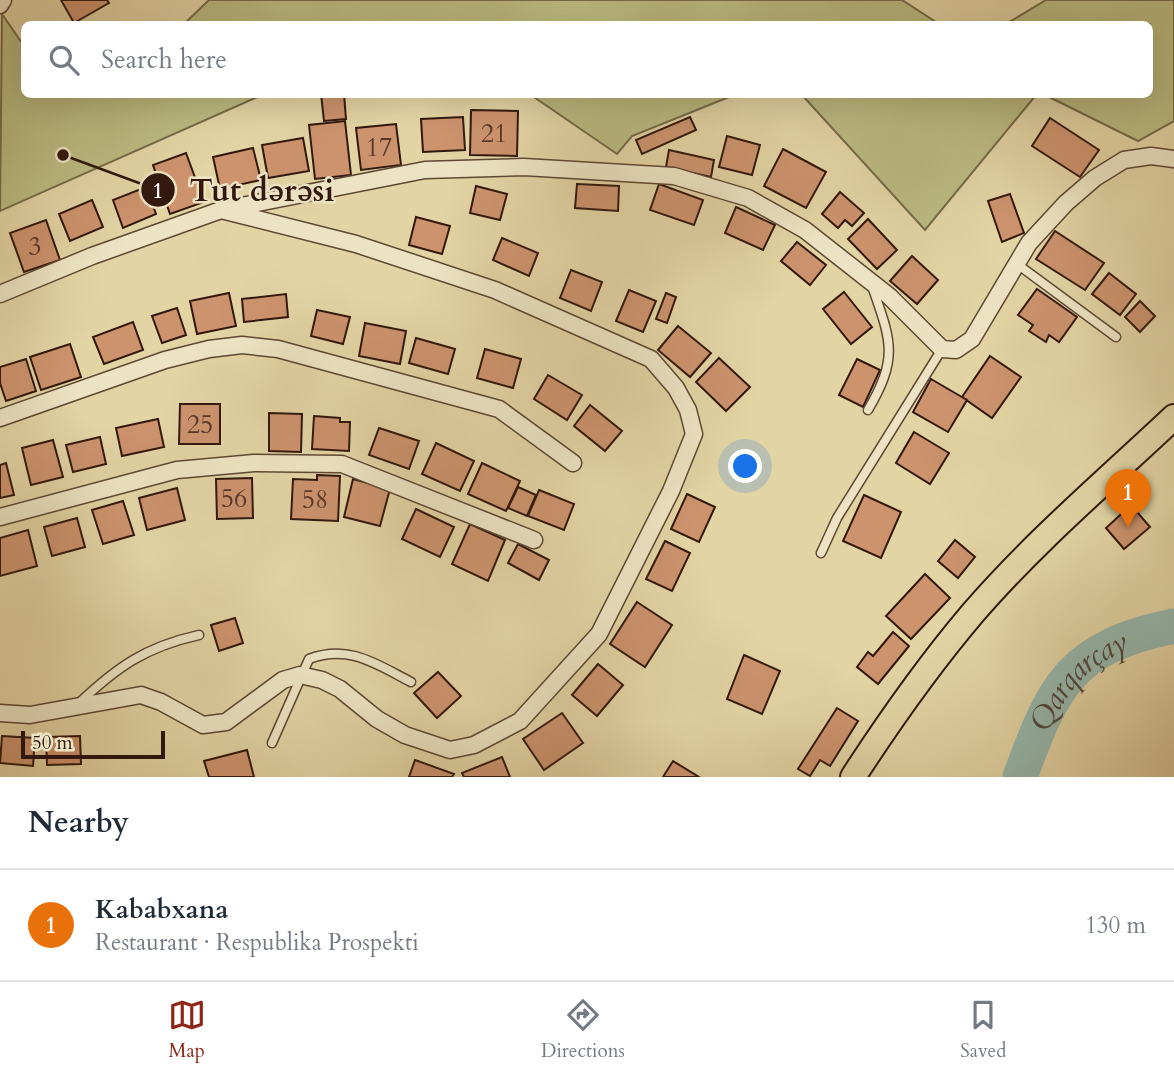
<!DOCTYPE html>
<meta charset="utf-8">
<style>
:root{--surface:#fff;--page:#f2f2f3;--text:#1f2937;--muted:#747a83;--line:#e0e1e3;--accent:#8f2418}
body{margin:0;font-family:Cardo,serif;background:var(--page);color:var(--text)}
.scale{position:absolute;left:21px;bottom:18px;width:144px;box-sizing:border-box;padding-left:7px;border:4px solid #32180e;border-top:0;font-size:19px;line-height:24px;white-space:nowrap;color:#32180e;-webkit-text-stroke:5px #ede3c4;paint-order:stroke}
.you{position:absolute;left:746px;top:467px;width:24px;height:24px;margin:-18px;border:5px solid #fff;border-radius:50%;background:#1a73e8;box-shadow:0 0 0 10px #1a73e833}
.badge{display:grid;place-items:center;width:46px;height:46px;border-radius:50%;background:var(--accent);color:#fff;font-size:23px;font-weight:700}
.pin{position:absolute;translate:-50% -58px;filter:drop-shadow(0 2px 4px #0008)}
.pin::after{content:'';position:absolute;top:37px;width:24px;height:21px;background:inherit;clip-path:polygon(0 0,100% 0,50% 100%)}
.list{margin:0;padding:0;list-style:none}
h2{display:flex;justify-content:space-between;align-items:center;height:91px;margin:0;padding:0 28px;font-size:30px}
h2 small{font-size:23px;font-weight:400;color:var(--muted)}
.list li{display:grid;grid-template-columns:46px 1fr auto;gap:21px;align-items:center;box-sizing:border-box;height:112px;padding:0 28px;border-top:2px solid var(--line)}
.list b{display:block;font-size:26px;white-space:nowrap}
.list p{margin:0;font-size:23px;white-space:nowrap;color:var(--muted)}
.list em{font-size:23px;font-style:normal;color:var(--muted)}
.icon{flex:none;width:38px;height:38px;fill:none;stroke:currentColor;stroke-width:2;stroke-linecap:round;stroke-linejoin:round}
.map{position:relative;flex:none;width:1174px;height:777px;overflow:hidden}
.search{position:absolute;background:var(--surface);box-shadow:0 7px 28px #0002;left:21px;right:21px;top:21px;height:77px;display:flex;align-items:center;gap:18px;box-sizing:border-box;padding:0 24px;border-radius:10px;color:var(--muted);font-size:26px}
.sheet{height:203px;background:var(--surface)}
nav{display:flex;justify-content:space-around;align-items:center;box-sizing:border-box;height:98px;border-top:2px solid var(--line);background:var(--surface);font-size:19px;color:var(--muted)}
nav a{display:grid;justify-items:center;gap:4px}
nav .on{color:var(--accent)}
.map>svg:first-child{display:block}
.green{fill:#bbbb81;stroke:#766a48;stroke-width:2}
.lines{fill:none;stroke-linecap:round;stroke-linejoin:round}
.river{stroke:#96b7ac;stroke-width:35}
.building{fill:#cc936d;stroke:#32180e;stroke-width:2}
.lane-casing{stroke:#5e4734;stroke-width:11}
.street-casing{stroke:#5e4734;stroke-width:19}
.primary-casing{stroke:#32180e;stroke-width:28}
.lane{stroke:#ede3c4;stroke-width:8}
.street{stroke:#ede3c4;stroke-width:16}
.primary{stroke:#e3d4a4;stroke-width:24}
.labels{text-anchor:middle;stroke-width:5;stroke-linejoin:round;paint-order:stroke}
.number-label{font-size:26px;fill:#583726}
.water-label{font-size:32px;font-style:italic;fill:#50483d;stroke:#ede3c4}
.leader{fill:none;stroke:#32180e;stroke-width:2.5}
.callout-dot{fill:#32180e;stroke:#ede3c4;stroke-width:2.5}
.mark-label{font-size:21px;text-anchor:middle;font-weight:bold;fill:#fff}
.callout-label{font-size:32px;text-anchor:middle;font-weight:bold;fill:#32180e;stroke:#ede3c4;stroke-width:5;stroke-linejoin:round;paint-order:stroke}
</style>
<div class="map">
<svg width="1174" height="777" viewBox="0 0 1174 777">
<rect width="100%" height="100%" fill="#e3d4a4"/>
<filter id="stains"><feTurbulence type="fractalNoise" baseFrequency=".00286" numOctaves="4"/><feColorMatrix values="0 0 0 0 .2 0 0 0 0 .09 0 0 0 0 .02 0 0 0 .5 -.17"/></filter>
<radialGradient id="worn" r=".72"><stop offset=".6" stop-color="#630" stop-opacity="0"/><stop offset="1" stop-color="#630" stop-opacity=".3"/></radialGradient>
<g class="green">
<polygon points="209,0 902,0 939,24 184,24"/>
<polygon points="1046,0 1174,0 1174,121 1138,141 1045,95 1150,94 1150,24 1006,24"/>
<polygon points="2,14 24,46 24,94 262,95 0,211"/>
<polygon points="531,95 734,95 632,136 617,154"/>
<polygon points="802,95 1036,95 925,230"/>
</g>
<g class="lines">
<path class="river" id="s1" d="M1020,777c34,-94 52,-130 154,-151"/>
</g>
<g class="building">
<polygon points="61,0 107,0 109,3 74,23"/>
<polygon points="321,94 344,94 346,119 324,121"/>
<polygon points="471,110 518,111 517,156 470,155"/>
<polygon points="463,117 465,150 423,152 421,119"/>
<polygon points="690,117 696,130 642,154 636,140"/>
<polygon points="1050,118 1099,150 1080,177 1032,146"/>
<polygon points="345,121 351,175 315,179 309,125"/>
<polygon points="396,124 401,165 361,170 356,128"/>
<polygon points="727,136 760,145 752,175 719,167"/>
<polygon points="303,138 309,171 268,178 262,145"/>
<polygon points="253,148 261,180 220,189 213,157"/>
<polygon points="783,149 826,172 806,208 764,186"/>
<polygon points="669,150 714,160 711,177 666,167"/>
<polygon points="186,153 204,202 170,214 153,165"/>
<polygon points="577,184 619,186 618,211 575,208"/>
<polygon points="659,184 703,200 694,225 650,210"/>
<polygon points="476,186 507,194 500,220 470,213"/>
<polygon points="146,187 156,214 123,228 113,200"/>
<polygon points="840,192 864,213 852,226 845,220 838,228 822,214"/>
<polygon points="1010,194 1024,233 1002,242 988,201"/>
<polygon points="92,200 103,227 70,241 59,214"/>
<polygon points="736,207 775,225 763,250 725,233"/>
<polygon points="416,217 450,226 442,254 409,245"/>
<polygon points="868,219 897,250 877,269 848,239"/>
<polygon points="46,220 60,260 24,272 10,233"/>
<polygon points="1055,231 1104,263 1085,290 1036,259"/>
<polygon points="502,238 538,253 529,276 493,260"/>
<polygon points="797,242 826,265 810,285 781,261"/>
<polygon points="912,256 938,280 917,304 890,281"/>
<polygon points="571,270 602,282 591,311 560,298"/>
<polygon points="1109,273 1136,294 1120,315 1092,294"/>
<polygon points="1037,289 1077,317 1059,342 1049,335 1046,342 1029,331 1033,325 1018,315"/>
<polygon points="629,290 656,301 643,332 616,321"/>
<polygon points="844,292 872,327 851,344 823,309"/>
<polygon points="229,293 236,326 197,334 190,301"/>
<polygon points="666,293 676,297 667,323 656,319"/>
<polygon points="286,294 288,317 244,322 242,299"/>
<polygon points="1140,301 1155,316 1140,332 1125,317"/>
<polygon points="177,308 186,335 162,343 152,316"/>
<polygon points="317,310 350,317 343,344 311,336"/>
<polygon points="133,322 143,350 104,364 93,337"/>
<polygon points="365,323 406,331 400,364 359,356"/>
<polygon points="678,326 711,353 690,377 658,350"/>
<polygon points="416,338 455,349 448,374 409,363"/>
<polygon points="70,344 81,377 41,390 30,357"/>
<polygon points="485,349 521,359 513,388 477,378"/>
<polygon points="990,356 1021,377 992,418 962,397"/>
<polygon points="719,358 750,387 726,411 696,382"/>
<polygon points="26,359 36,391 6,401 0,383 0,367"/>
<polygon points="857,359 880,370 863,407 839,395"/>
<polygon points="548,375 582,395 567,420 534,399"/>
<polygon points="931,379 967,400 948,432 913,412"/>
<polygon points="180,404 220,404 220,444 179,444"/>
<polygon points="590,405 622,431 605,451 574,426"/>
<polygon points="269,413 302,414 301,452 269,451"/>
<polygon points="314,416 340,418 340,422 350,422 349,451 312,449"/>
<polygon points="158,419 164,447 122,456 116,428"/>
<polygon points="379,428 419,441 409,469 369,455"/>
<polygon points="914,432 949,453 930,484 896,463"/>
<polygon points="100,437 106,464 73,472 66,445"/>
<polygon points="53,440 63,477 31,485 22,448"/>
<polygon points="436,443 474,461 460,491 422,474"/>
<polygon points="6,463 14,495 0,498 0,465"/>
<polygon points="482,463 520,481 506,511 468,494"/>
<polygon points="317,475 340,476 338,521 291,519 293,479 317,480"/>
<polygon points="252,478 253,518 217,519 216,479"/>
<polygon points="353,479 390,489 380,526 344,517"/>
<polygon points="518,487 536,495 527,516 508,508"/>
<polygon points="177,488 185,520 147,530 139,498"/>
<polygon points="539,490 574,504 564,530 528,516"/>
<polygon points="687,494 715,507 699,542 671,529"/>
<polygon points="864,495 901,512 881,558 843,541"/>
<polygon points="123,501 134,535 103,544 92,510"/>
<polygon points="1131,505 1150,527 1124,549 1106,528"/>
<polygon points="416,509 454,527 440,557 402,539"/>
<polygon points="77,518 85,547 52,556 44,527"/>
<polygon points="470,524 505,540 488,581 452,564"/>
<polygon points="28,530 37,566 0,576 0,538"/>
<polygon points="955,540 975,557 958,578 938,561"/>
<polygon points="665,541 690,553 672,591 646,579"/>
<polygon points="518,544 549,560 539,580 508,563"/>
<polygon points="925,574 950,598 911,639 886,616"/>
<polygon points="637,602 672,625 645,667 610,644"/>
<polygon points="235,618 243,643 219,651 211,625"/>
<polygon points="893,632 909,646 878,684 857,667 868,652 873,656"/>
<polygon points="744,655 780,671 762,714 727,699"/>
<polygon points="598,664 623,685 597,716 572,695"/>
<polygon points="438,672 461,696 437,718 414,693"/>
<polygon points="837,708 858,721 830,766 820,760 810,776 798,769"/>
<polygon points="562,713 583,743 544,770 523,739"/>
<polygon points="2,736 35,738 33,766 0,763"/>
<polygon points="80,736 81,764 47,765 46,737"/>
<polygon points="247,750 254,777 209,777 204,761"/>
<polygon points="502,757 510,777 464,777 462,773"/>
<polygon points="415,760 454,774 452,777 409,777"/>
<polygon points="673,761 699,777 663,777"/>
</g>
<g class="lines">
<g class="lane-casing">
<g id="lane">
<polyline points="1017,264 1116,337"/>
<path d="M868,410c31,-53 23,-69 4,-124"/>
<polyline points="821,553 837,518 942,349"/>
<path d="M78,704c39,-37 67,-57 121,-69"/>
<path d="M272,743l37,-84c40,-15 67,5 102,23"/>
</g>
</g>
<g class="street-casing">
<g id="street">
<polyline points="0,5 3,0"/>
<polyline points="0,294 92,256 221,210 425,170 524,167 674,176 748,198 805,230 889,296 942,349 956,350 972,339 1029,243 1066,203 1095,178 1124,160 1151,156 1174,159"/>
<polyline points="0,418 165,360 209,349 242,345 278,349 499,409 573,463"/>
<polyline points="0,517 177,470 254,463 342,464 534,540"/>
<polyline points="0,713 30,715 141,695 161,702 203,725 226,722 283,680 300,675 322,680 340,689 377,719 405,735 450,750 474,745 520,721 599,634 671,491 694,434 688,410 676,388 651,359 495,290 356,244 221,210"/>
</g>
</g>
<g class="primary-casing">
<path id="primary" d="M853,777c37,-57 75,-111 119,-163 61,-71 134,-133 202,-197"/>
</g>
<use href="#lane" class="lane"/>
<use href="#street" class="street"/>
<use href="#primary" class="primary"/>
</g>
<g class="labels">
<g class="number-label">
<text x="494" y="142">21</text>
<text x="379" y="156">17</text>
<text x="35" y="255">3</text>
<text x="200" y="433">25</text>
<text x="234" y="507">56</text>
<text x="315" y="508">58</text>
</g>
<g class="water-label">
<text dy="11" stroke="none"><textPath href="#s1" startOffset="116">Qarqarçay</textPath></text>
</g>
</g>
<path class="leader" d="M63 155L158 190"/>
<g class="callout-dot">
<circle cx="63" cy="155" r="7"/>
<circle cx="158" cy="190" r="18"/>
</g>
<g class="mark-label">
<text x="158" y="198">1</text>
</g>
<g class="callout-label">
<text x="262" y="201">Tut dərəsi</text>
</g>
<rect width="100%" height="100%" filter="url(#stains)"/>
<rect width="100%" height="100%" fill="url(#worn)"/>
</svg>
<div class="scale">50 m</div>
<div class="you"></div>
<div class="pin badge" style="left:1128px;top:527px;background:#e8710a">1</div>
<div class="search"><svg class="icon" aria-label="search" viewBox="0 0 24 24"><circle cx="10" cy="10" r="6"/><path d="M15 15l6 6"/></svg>Search here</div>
</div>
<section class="sheet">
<h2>Nearby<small></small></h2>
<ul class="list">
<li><span class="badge" style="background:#e8710a">1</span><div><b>Kababxana</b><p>Restaurant · Respublika Prospekti</p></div><em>130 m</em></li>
</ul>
</section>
<nav>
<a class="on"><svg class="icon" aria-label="map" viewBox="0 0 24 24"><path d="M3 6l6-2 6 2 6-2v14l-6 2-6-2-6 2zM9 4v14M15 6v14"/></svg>Map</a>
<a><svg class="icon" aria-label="directions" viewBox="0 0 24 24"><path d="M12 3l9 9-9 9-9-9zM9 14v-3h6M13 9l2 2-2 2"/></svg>Directions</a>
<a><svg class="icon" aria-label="saved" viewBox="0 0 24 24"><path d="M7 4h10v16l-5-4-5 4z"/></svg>Saved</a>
</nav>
